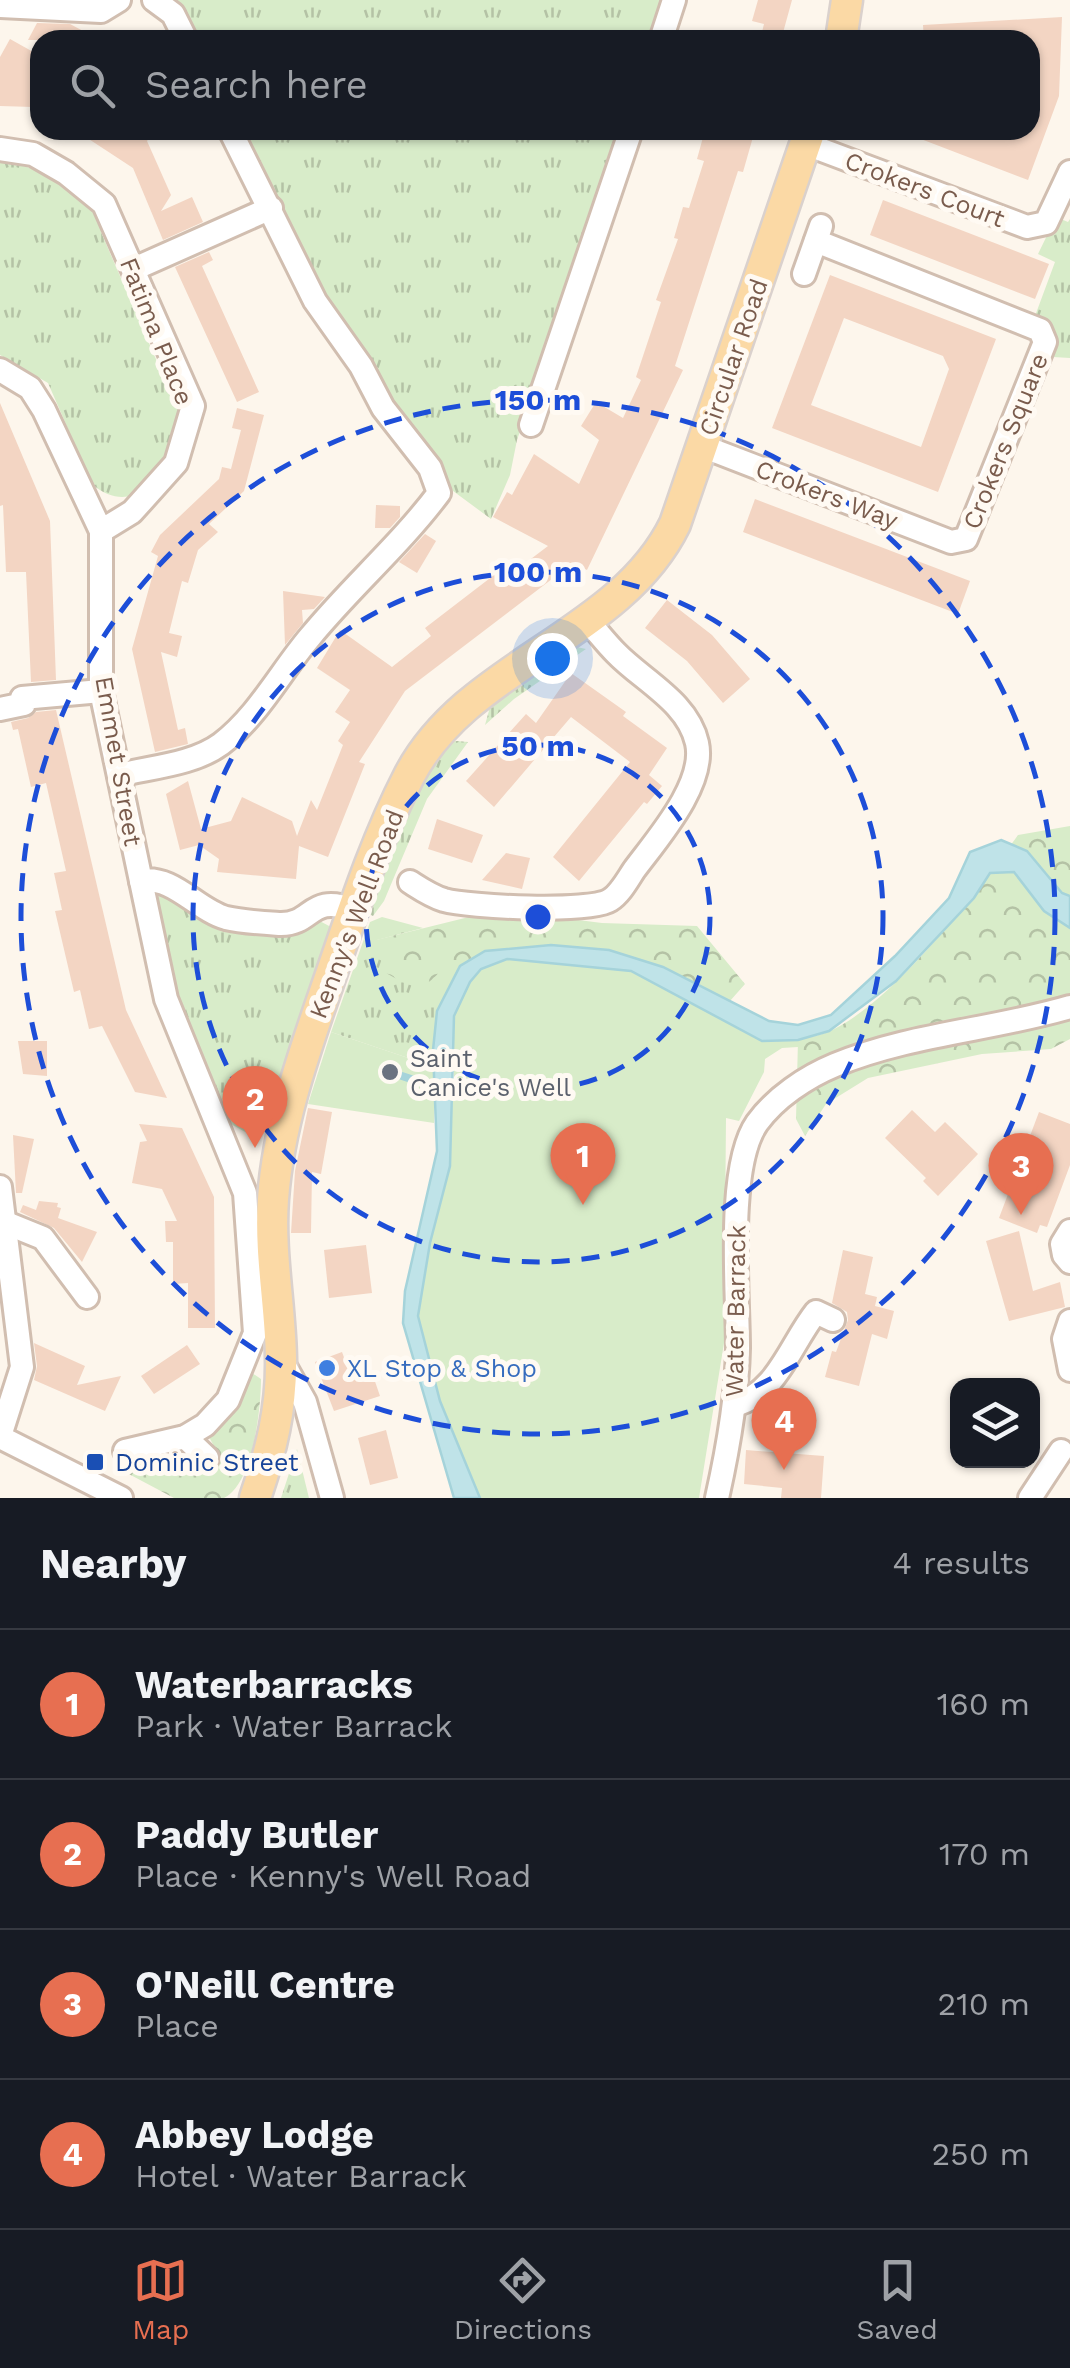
<!DOCTYPE html>
<meta charset="utf-8">
<style>
:root{--surface:#171b24;--page:#20242c;--text:#f1f3f6;--muted:#9ea1a6;--line:#363941;--accent:#e76f51}
body{margin:0;font-family:"Work Sans",sans-serif;background:var(--page);color:var(--text)}
.controls{position:absolute;right:30px;bottom:30px;display:grid;overflow:hidden;border-radius:20px;box-shadow:0 2px 8px #0004}
.controls button{width:90px;height:90px;display:grid;place-items:center;padding:0;border:0;border-bottom:2px solid var(--line);background:var(--surface);color:var(--text);font:50px sans-serif}
.you{position:absolute;left:552px;top:658px;width:35px;height:35px;margin:-25px;border:8px solid #fff;border-radius:50%;background:#1a73e8;box-shadow:0 0 0 15px #1a73e833}
.badge{display:grid;place-items:center;width:65px;height:65px;border-radius:50%;background:var(--accent);color:#fff;font-size:32px;font-weight:700}
.pin{position:absolute;translate:-50% -82px;filter:drop-shadow(0 2px 5px #0008)}
.pin::after{content:'';position:absolute;top:52px;width:35px;height:30px;background:inherit;clip-path:polygon(0 0,100% 0,50% 100%)}
.list{margin:0;padding:0;list-style:none}
h2{display:flex;justify-content:space-between;align-items:center;height:130px;margin:0;padding:0 40px;font-size:42px}
h2 small{font-size:32px;font-weight:400;color:var(--muted)}
.list li{display:grid;grid-template-columns:65px 1fr auto;gap:30px;align-items:center;box-sizing:border-box;height:150px;padding:0 40px;border-top:2px solid var(--line)}
.list b{display:block;font-size:38px;white-space:nowrap}
.list p{margin:0;font-size:32px;white-space:nowrap;color:var(--muted)}
.list em{font-size:32px;font-style:normal;color:var(--muted)}
.icon{flex:none;width:55px;height:55px;fill:none;stroke:currentColor;stroke-width:2;stroke-linecap:round;stroke-linejoin:round}
.map{position:relative;flex:none;width:1070px;height:1498px;overflow:hidden}
.search{position:absolute;background:var(--surface);box-shadow:0 2px 8px #0004;left:30px;right:30px;top:30px;height:110px;display:flex;align-items:center;gap:25px;box-sizing:border-box;padding:0 35px;border-radius:30px;color:var(--muted);font-size:38px}
.sheet{height:730px;background:var(--surface)}
nav{display:flex;justify-content:space-around;align-items:center;box-sizing:border-box;height:140px;border-top:2px solid var(--line);background:var(--surface);font-size:28px;color:var(--muted)}
nav a{display:grid;justify-items:center;gap:5px}
nav .on{color:var(--accent)}
.map>svg:first-child{display:block}
.grass{fill:url(#grass-tufts)}
.forest{fill:url(#forest-crowns)}
.green{fill:#d8ecc9}
.water{fill:#bfe3e8;stroke:#a5d3da;stroke-width:2.5}
.lines{fill:none;stroke-linecap:round;stroke-linejoin:round}
.stream{stroke:#a5d3da;stroke-width:8}
.building{fill:#f3d5c3;fill-rule:evenodd}
.minor-casing{stroke:#d1beb0;stroke-width:28}
.major-casing{stroke:#dad1cd;stroke-width:35}
.minor{stroke:#fff;stroke-width:22}
.major{stroke:#fbd9a5;stroke-width:30}
.ring{fill:none;stroke:#1d4ed8;stroke-width:5;stroke-dasharray:18 12}
.worship-dot{fill:#6b7280;stroke:#fffaf3;stroke-width:4}
.shop-dot{fill:#3f7fe0;stroke:#fffaf3;stroke-width:4}
.transit-dot{fill:#1a4fb4;stroke:#fffaf3;stroke-width:4}
.labels{text-anchor:middle;stroke-width:10;stroke-linejoin:round;paint-order:stroke}
.street-label{font-size:25px;fill:#7a5c4d;stroke:#fffaf3}
.worship-label{font-size:25px;fill:#5b616d;stroke:#fffaf3;text-anchor:start}
.shop-label{font-size:25px;fill:#366cbe;stroke:#fffaf3;text-anchor:start}
.transit-label{font-size:25px;fill:#164399;stroke:#fffaf3;text-anchor:start}
.centre{fill:#1d4ed8;stroke:#fffaf3;stroke-width:5}
.ring-label{font-size:30px;text-anchor:middle;font-weight:bold;fill:#1d4ed8;stroke:#fffaf3;stroke-width:10;stroke-linejoin:round;paint-order:stroke}
</style>
<div class="map">
<svg width="1070" height="1498" viewBox="0 0 1070 1498">
<defs>
<pattern id="grass-tufts" width="24" height="20" patternUnits="userSpaceOnUse" patternTransform="scale(2.5)"><rect width="24" height="20" fill="#d8ecc9"/><path d="M3 7l-1-3M5 7V3M7 7l1-3M15 17l-1-3M17 17v-4M19 17l1-3" fill="none" stroke="#b4c2a5"/></pattern>
<pattern id="forest-crowns" width="20" height="18" patternUnits="userSpaceOnUse" patternTransform="scale(2.5)"><rect width="20" height="18" fill="#d8ecc9"/><path d="M2 6a3 3 0 1 1 6 0M12 15a3 3 0 1 1 6 0" fill="none" stroke="#b4c2a5"/></pattern>
</defs>
<rect width="100%" height="100%" fill="#fdf6ec"/>
<g class="grass">
<polygon points="170,0 668,0 655,40 195,40"/>
<polygon points="237,130 624,130 517,440 510,475 491,519 449,488 383,395 327,308"/>
<path d="M0,158c51,15 68,27 104,65l-3,9 67,155 12,4c0,8 2,17 1,24 -5,45 -41,110 -89,69l-44,-101 -48,-28z"/>
<polygon points="1056,217 1068,222 1070,219 1070,358 1053,357 1035,316 1055,262 1038,254"/>
<polygon points="577,647 586,649 514,699 485,725 490,707 568,648"/>
<path d="M457,741l11,1 -41,57 -43,102 -11,15 -4,-2c22,-60 41,-123 81,-172z"/>
<polygon points="152,893 160,893 211,925 291,933 314,918 331,927 267,1124 256,1138 229,1123 175,999"/>
<path d="M382,917l41,11 -46,12 66,27 17,-1c-17,29 -28,67 -25,101l-104,-35 39,-110z"/>
<polygon points="297,1449 309,1498 281,1498"/>
</g>
<g class="forest">
<path d="M1070,826v213l-19,10 -69,5 -114,24 -42,26 -21,32 -9,-17 2,-79c9,-3 21,-4 30,-8 66,-29 148,-139 190,-197z"/>
<path d="M523,913l79,10 95,3 48,58 -38,43 -238,-45 -17,-15h-9c-21,30 -35,18 -59,5l-8,-32 105,-26z"/>
<path d="M246,1369l15,10c0,30 -8,105 -37,119h-50l-49,-26 -4,-11c36,-10 49,-9 84,5l15,-9 -11,-20 22,-34z"/>
</g>
<g class="green">
<polygon points="507,959 631,971 762,1041 798,1040 798,1047 782,1048 765,1059 764,1072 739,1121 726,1118 724,1343 699,1498 480,1498 440,1400 418,1316 454,1089 454,1016 470,982 481,969"/>
<polygon points="331,1032 435,1067 434,1123 308,1104"/>
</g>
<polygon class="water" points="1001,840 1027,851 1062,893 1070,896 1070,928 1044,911 1014,872 990,873 974,898 896,981 829,1031 798,1040 762,1041 631,971 507,959 481,969 470,982 454,1016 450,1166 430,1243 418,1316 440,1401 480,1498 454,1498 403,1323 405,1291 437,1151 433,1050 437,1011 460,966 485,951 551,945 609,950 663,967 769,1021 798,1025 831,1015 895,956 949,898 970,852"/>
<g class="lines">
<polyline class="stream" points="402,1076 441,1089"/>
</g>
<g class="building">
<polygon points="758,0 792,0 781,40 760,40 764,24 752,21"/>
<polygon points="1062,17 1059,96 1028,180 900,131 1030,130 1030,40 924,40 923,25"/>
<polygon points="37,23 70,24 100,40 28,40"/>
<polygon points="10,39 35,53 33,107 0,106 0,57"/>
<polygon points="75,130 155,130 147,141 171,195 161,211 192,197 203,222 163,240 133,168"/>
<polygon points="705,130 755,130 743,172 738,171 675,366 683,370 587,570 573,563 405,691 359,762 365,764 328,857 299,846 296,879 217,872 219,859 199,845 180,850 166,794 188,781 201,829 231,821 242,797 292,821 297,836 311,800 317,810 343,745 338,741 350,722 335,712 350,690 317,668 340,630 392,667 431,636 425,628 481,585 498,572 503,580 548,546 493,517 507,492 512,495 534,454 579,484 599,440 581,426 596,402 623,418 641,380 636,377 661,302 656,300 678,239 674,238 683,207 689,208 704,161 697,159"/>
<polygon points="883,200 1049,264 1035,299 870,235"/>
<polygon points="209,252 213,260 202,266 259,392 237,402 175,267"/>
<path d="M830,275l166,64 -58,153 -166,-64zM844,318l99,38 6,13 -28,78 -110,-42z"/>
<polygon points="0,403 50,521 56,680 31,682 26,572 6,572 3,505 0,506"/>
<polygon points="237,408 264,415 244,491 209,524 218,532 198,550 188,583 182,581 169,633 182,636 177,657 161,652 178,730 185,728 188,744 155,752 132,649 158,556 151,552 160,535 219,479 222,467 231,469 241,430 232,428"/>
<polygon points="755,499 970,581 958,614 743,532"/>
<polygon points="376,505 400,506 400,517 390,528 375,528"/>
<polygon points="425,534 436,541 417,573 399,562"/>
<polygon points="283,591 325,597 314,609 302,610 303,623 285,645"/>
<polygon points="667,600 712,635 750,679 723,703 687,661 645,628"/>
<polygon points="571,673 626,712 623,716 667,748 649,775 662,786 647,804 644,802 579,881 553,857 630,762 571,717 494,807 466,781 526,714 536,723"/>
<polygon points="56,710 126,1010 167,1098 135,1092 102,1026 89,1029 80,990 74,992 55,911 62,910 54,873 66,871 46,783 31,787 18,729 13,730 11,722 28,718 36,712"/>
<polygon points="437,819 483,835 472,863 428,849"/>
<polygon points="506,853 530,858 522,889 482,880"/>
<polygon points="18,1041 47,1041 47,1076 23,1074"/>
<polygon points="308,1108 332,1112 321,1174 312,1172 311,1233 291,1233 295,1171"/>
<polygon points="912,1110 935,1132 945,1122 978,1154 938,1196 923,1181 926,1178 885,1138"/>
<polygon points="1039,1112 1070,1124 1070,1165 1047,1227 1040,1225 1037,1233 999,1218"/>
<polygon points="139,1124 182,1128 214,1197 215,1328 188,1328 188,1283 173,1284 173,1242 166,1242 165,1221 177,1221 162,1189 132,1183 140,1142 147,1141"/>
<polygon points="13,1135 34,1139 22,1193 16,1193"/>
<polygon points="39,1201 58,1203 57,1207 61,1208 58,1218 97,1232 82,1262 54,1228 20,1212 23,1205 36,1210"/>
<polygon points="1019,1231 1033,1291 1060,1282 1065,1307 1009,1321 986,1241"/>
<polygon points="366,1245 372,1293 329,1298 324,1250"/>
<polygon points="843,1250 873,1257 865,1294 877,1297 875,1306 894,1311 887,1339 872,1334 859,1386 825,1377 832,1351 836,1352 848,1320 847,1312 832,1303"/>
<polygon points="34,1343 85,1366 77,1385 121,1376 105,1411 34,1380 37,1366"/>
<polygon points="187,1345 200,1364 154,1394 141,1376"/>
<polygon points="342,1352 349,1371 369,1364 380,1396 334,1411 315,1362"/>
<polygon points="386,1430 398,1478 370,1485 358,1438"/>
<polygon points="746,1450 824,1456 821,1498 781,1498 782,1488 744,1484"/>
</g>
<g class="lines">
<g class="minor-casing">
<g id="minor">
<polyline points="154,0 173,14 186,40"/>
<polyline points="0,6 101,11 119,0"/>
<polyline points="661,40 674,0"/>
<polyline points="806,144 1027,227 1046,223 1070,172"/>
<polyline points="0,149 33,154 66,173 104,204 193,406 176,463 132,512 101,531 44,410 30,388 0,370"/>
<polyline points="134,269 271,208"/>
<polyline points="804,274 821,226"/>
<polyline points="531,425 631,130"/>
<polyline points="702,446 951,542 966,539 1045,342 1040,330 816,241"/>
<path d="M101,531v160l40,190c32,-6 56,29 85,37 17,4 39,5 55,6 33,0 28,-31 73,-14"/>
<polyline points="0,709 24,704 22,698 101,691"/>
<path d="M119,775c33,-8 75,-11 102,-31 37,-28 60,-73 89,-107 41,-50 90,-92 129,-144l-9,-25 -47,-60 -22,-42 -46,-65 -85,-171"/>
<path d="M410,882c11,7 21,14 34,18 25,7 146,13 166,0 10,-6 18,-21 24,-30 23,-31 72,-86 63,-127 -9,-41 -54,-62 -81,-90 -10,-10 -20,-23 -30,-34"/>
<polyline points="0,1187 22,1367 0,1436"/>
<polyline points="6,1223 43,1238 87,1297"/>
<polyline points="1070,1231 1062,1244 1064,1255 1070,1262"/>
<polyline points="1070,1321 1064,1339 1070,1370"/>
<polyline points="282,1361 305,1402 332,1498"/>
<path d="M734,1405c43,-11 56,-60 82,-93l17,8"/>
<polyline points="0,1437 121,1498"/>
<polyline points="185,1437 207,1458"/>
<polyline points="125,1451 185,1437 205,1425 228,1400 255,1333 245,1193 166,999 141,881"/>
<path d="M717,1498c11,-49 20,-99 21,-150 0,-54 -12,-181 19,-225 18,-25 49,-46 78,-58 75,-31 157,-35 235,-58"/>
<polyline points="1030,1498 1061,1451"/>
</g>
</g>
<g class="major-casing">
<g id="major">
<polyline points="841,40 847,0"/>
<path d="M255,1498c16,-46 27,-91 26,-140 -1,-53 -12,-106 -8,-159 6,-81 35,-157 61,-233 22,-64 44,-130 75,-190 58,-112 211,-139 266,-252l135,-394"/>
</g>
</g>
<use href="#minor" class="minor"/>
<use href="#major" class="major"/>
</g>
<g class="ring">
<circle cx="538" cy="917" r="172"/>
<circle cx="538" cy="917" r="345"/>
<circle cx="538" cy="917" r="517"/>
</g>
<circle class="worship-dot" cx="390" cy="1072" r="10"/>
<circle class="shop-dot" cx="327" cy="1368" r="10"/>
<rect class="transit-dot" x="85" y="1452" width="20" height="20" rx="5"/>
<g class="labels">
<g class="street-label">
<text transform="translate(925 189) rotate(21)" y="9">Crokers Court</text>
<text transform="translate(157 331) rotate(68)" y="9">Fatima Place</text>
<text transform="translate(733 357) rotate(-71)" y="9">Circular Road</text>
<text transform="translate(1005 441) rotate(-68)" y="9">Crokers Square</text>
<text transform="translate(827 494) rotate(21)" y="9">Crokers Way</text>
<text transform="translate(119 761) rotate(80)" y="9">Emmet Street</text>
<text transform="translate(356 914) rotate(-69)" y="9">Kenny's Well Road</text>
<text transform="translate(735 1311) rotate(-89)" y="9">Water Barrack</text>
</g>
<g class="worship-label">
<text x="410" y="1067">Saint<tspan x="410" dy="29">Canice's Well</tspan></text>
</g>
<g class="shop-label">
<text x="347" y="1377">XL Stop &amp; Shop</text>
</g>
<g class="transit-label">
<text x="115" y="1471">Dominic Street</text>
</g>
</g>
<circle cx="538" cy="917" r="15" class="centre"/>
<g class="ring-label">
<text x="538" y="410">150 m</text>
<text x="538" y="582">100 m</text>
<text x="538" y="756">50 m</text>
</g>
</svg>
<div class="controls">
<button><svg class="icon" aria-label="layers" viewBox="0 0 24 24"><path d="M12 4l9 5-9 5-9-5zM3 14l9 5 9-5"/></svg></button>
</div>
<div class="you"></div>
<div class="pin badge" style="left:583px;top:1205px">1</div>
<div class="pin badge" style="left:255px;top:1148px">2</div>
<div class="pin badge" style="left:1021px;top:1215px">3</div>
<div class="pin badge" style="left:784px;top:1470px">4</div>
<div class="search"><svg class="icon" aria-label="search" viewBox="0 0 24 24"><circle cx="10" cy="10" r="6"/><path d="M15 15l6 6"/></svg>Search here</div>
</div>
<section class="sheet">
<h2>Nearby<small>4 results</small></h2>
<ul class="list">
<li><span class="badge">1</span><div><b>Waterbarracks</b><p>Park · Water Barrack</p></div><em>160 m</em></li>
<li><span class="badge">2</span><div><b>Paddy Butler</b><p>Place · Kenny's Well Road</p></div><em>170 m</em></li>
<li><span class="badge">3</span><div><b>O'Neill Centre</b><p>Place</p></div><em>210 m</em></li>
<li><span class="badge">4</span><div><b>Abbey Lodge</b><p>Hotel · Water Barrack</p></div><em>250 m</em></li>
</ul>
</section>
<nav>
<a class="on"><svg class="icon" aria-label="map" viewBox="0 0 24 24"><path d="M3 6l6-2 6 2 6-2v14l-6 2-6-2-6 2zM9 4v14M15 6v14"/></svg>Map</a>
<a><svg class="icon" aria-label="directions" viewBox="0 0 24 24"><path d="M12 3l9 9-9 9-9-9zM9 14v-3h6M13 9l2 2-2 2"/></svg>Directions</a>
<a><svg class="icon" aria-label="saved" viewBox="0 0 24 24"><path d="M7 4h10v16l-5-4-5 4z"/></svg>Saved</a>
</nav>
